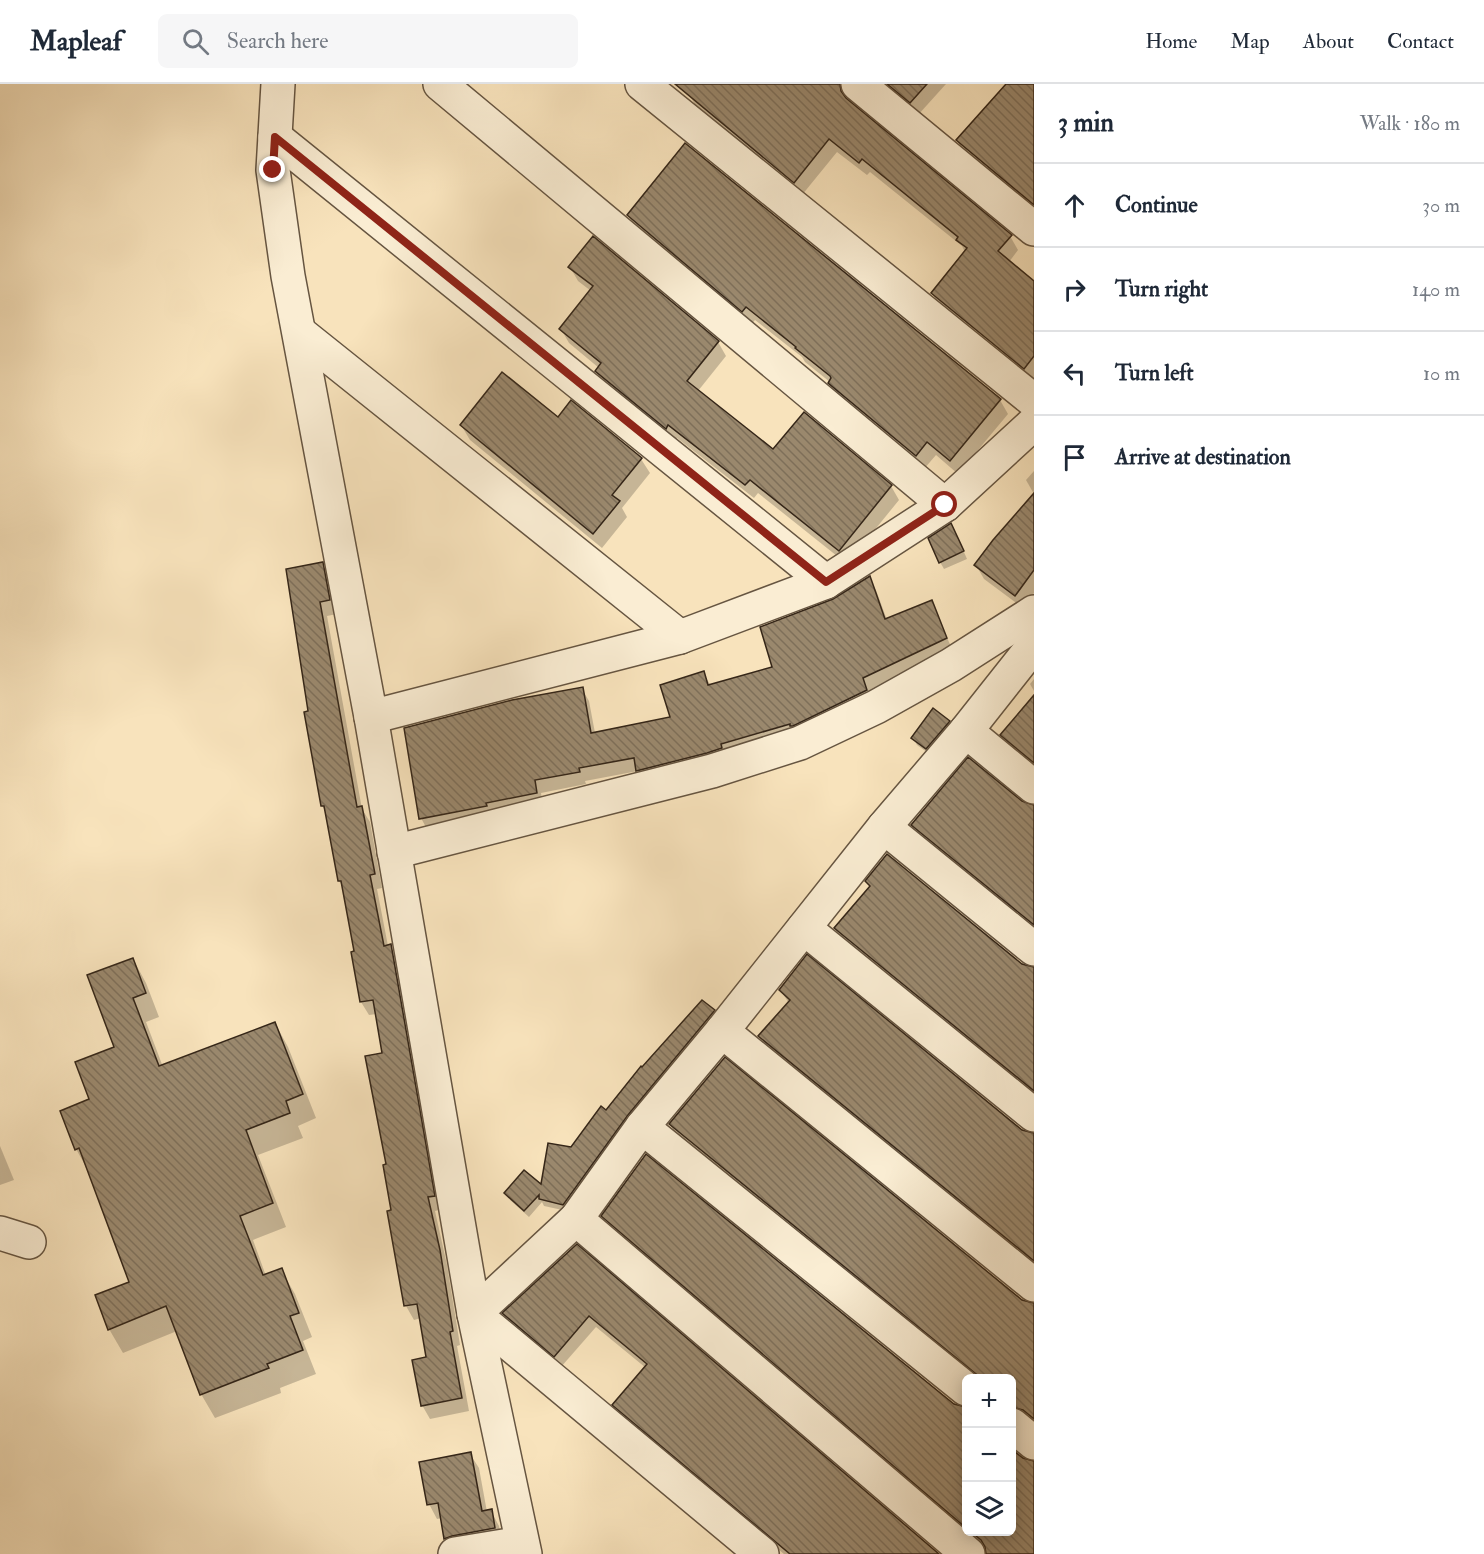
<!DOCTYPE html>
<meta charset="utf-8">
<style>
:root{--surface:#fff;--page:#f6f6f7;--text:#1f2937;--muted:#747a83;--line:#e0e1e3}
body{margin:0;font-family:"IM FELL Double Pica",serif;background:var(--page);color:var(--text)}
.controls{position:absolute;right:18px;bottom:18px;display:grid;overflow:hidden;border-radius:9px;box-shadow:0 3px 15px #0003}
.controls button{width:54px;height:54px;display:grid;place-items:center;padding:0;border:0;border-bottom:2px solid var(--line);background:var(--surface);color:var(--text);font:30px sans-serif}
.stop{position:absolute;width:18px;height:18px;margin:-14px;border:4px solid #8f2418;border-radius:50%;background:#fff}
.stop.end{background:#8f2418;border-color:#fff;box-shadow:0 2px 6px #0008}
.list{margin:0;padding:0;list-style:none}
h2{display:flex;justify-content:space-between;align-items:center;height:78px;margin:0;padding:0 24px;font-size:26px}
h2 small{font-size:20px;font-weight:400;color:var(--muted)}
.list li{display:grid;grid-template-columns:39px 1fr auto;gap:18px;align-items:center;box-sizing:border-box;height:84px;padding:0 24px;border-top:2px solid var(--line)}
.list b{display:block;font-size:22px;white-space:nowrap}
.list em{font-size:20px;font-style:normal;color:var(--muted)}
.icon{flex:none;width:33px;height:33px;fill:none;stroke:currentColor;stroke-width:2;stroke-linecap:round;stroke-linejoin:round}
.map{position:relative;flex:none;width:1034px;height:1470px;overflow:hidden}
header{display:flex;align-items:center;gap:36px;box-sizing:border-box;height:84px;padding:0 30px;background:var(--surface);border-bottom:2px solid var(--line)}
header strong{font-size:28px}
nav{display:flex;gap:33px;margin-inline-start:auto;font-size:21px}
.search{width:420px;height:54px;background:var(--page);display:flex;align-items:center;gap:15px;box-sizing:border-box;padding:0 21px;border-radius:9px;color:var(--muted);font-size:22px}
main{display:flex}
aside{flex:1;background:var(--surface)}
.map>svg:first-child{display:block}
.shadow{fill:#0003}
.building{fill:url(#building-back-hatch);stroke:#352618;stroke-width:1.5}
.lines{fill:none;stroke-linecap:round;stroke-linejoin:round}
.minor-casing{stroke:#665541;stroke-width:36}
.minor{stroke:#faedd3;stroke-width:33}
.route{stroke:#8f2418;stroke-width:8}
</style>
<header>
<strong>Mapleaf</strong>
<div class="search"><svg class="icon" aria-label="search" viewBox="0 0 24 24"><circle cx="10" cy="10" r="6"/><path d="M15 15l6 6"/></svg>Search here</div>
<nav><a>Home</a><a>Map</a><a>About</a><a>Contact</a></nav>
</header>
<main>
<div class="map">
<svg width="1034" height="1470" viewBox="0 0 1034 1470">
<defs>
<pattern id="building-back-hatch" width="6" height="6" patternUnits="userSpaceOnUse" patternTransform="scale(1.5)"><rect width="6" height="6" fill="#9a886d"/><path d="M-1 5l2 2M0 0l6 6M5-1l2 2" fill="none" stroke="#7e6f59"/></pattern>
</defs>
<rect width="100%" height="100%" fill="#f8e3bc"/>
<filter id="stains"><feTurbulence type="fractalNoise" baseFrequency=".00333" numOctaves="4"/><feColorMatrix values="0 0 0 0 .2 0 0 0 0 .09 0 0 0 0 .02 0 0 0 .5 -.17"/></filter>
<radialGradient id="worn" r=".72"><stop offset=".6" stop-color="#630" stop-opacity="0"/><stop offset="1" stop-color="#630" stop-opacity=".3"/></radialGradient>
<g class="shadow">
<polygon points="697,0 854,0 846,12 847,17 1010,152 1018,166 1009,178 1034,199 1034,295 1032,297 940,223 933,210 965,168 962,162 870,88 867,91 837,68 802,111 697,24 689,10"/>
<polygon points="880,0 946,0 918,31"/>
<polygon points="1008,0 1034,0 1034,126 965,70 957,56"/>
<polygon points="629,132 1000,316 1008,330 958,390 936,371 924,385 838,313 830,298 805,278 802,273 755,236 751,241 637,146"/>
<polygon points="570,183 718,258 726,272 698,307 773,367 891,402 899,416 847,480 758,409 754,414 677,354 674,358 605,301 597,287 599,284 569,259 561,245 591,207 578,197"/>
<polygon points="558,335 641,375 650,389 622,424 627,433 602,464 470,356 461,341"/>
<polygon points="1034,387 1034,410 1026,396"/>
<polygon points="1034,411 1034,509 1023,524 984,495 976,481"/>
<polygon points="952,441 967,475 944,485 940,478"/>
<polygon points="322,480 330,494 337,530 327,532 362,725 370,738 382,804 377,805 388,862 390,862 398,876 442,1125 435,1127 447,1181 460,1261 457,1262 469,1327 430,1335 422,1321 428,1275 421,1234 414,1236 406,1222 393,1127 388,1081 384,970 377,930 369,931 361,918 355,868 344,804 339,797 327,729 322,722 309,628"/>
<polygon points="869,494 876,506 887,536 931,518 953,567 869,607 874,619 645,699 638,687 585,697 586,700 541,709 543,721 428,747 421,734 582,605 589,617 595,649 672,634 703,589 711,602 774,584 834,517"/>
<polygon points="1034,595 1034,607 1030,600"/>
<polygon points="1034,613 1034,683 1008,662 1002,651"/>
<polygon points="949,638 953,645 931,671 917,661 913,654"/>
<polygon points="1022,719 1034,723 1034,846 919,752 913,741"/>
<polygon points="867,797 1021,881 1034,885 1034,1011 843,856 836,845 871,804"/>
<polygon points="133,875 146,899 159,933 146,938 163,983 275,939 288,963 316,1034 298,1042 303,1054 258,1071 286,1143 253,1156 266,1192 281,1186 295,1210 312,1253 303,1257 316,1290 280,1304 281,1309 215,1334 201,1310 177,1247 123,1269 109,1245 131,1199 90,1090 76,1065 91,1016 116,964"/>
<polygon points="780,906 1021,1047 1034,1051 1034,1181 766,964 760,952 789,919"/>
<polygon points="713,927 718,934 567,1127 544,1122 542,1118 529,1133 510,1116 506,1109 542,1103 572,1065 606,1028"/>
<polygon points="670,1041 1021,1217 1034,1221 1034,1339 1012,1335 1012,1294 977,1294 677,1052"/>
<polygon points="0,1062 14,1096 0,1101"/>
<polygon points="603,1132 953,1321 966,1325 966,1448 1012,1448 1021,1375 1034,1379 1034,1470 988,1470 987,1466 610,1143"/>
<polygon points="577,1162 937,1470 784,1470 620,1332 614,1321 646,1284 596,1243 561,1283 511,1241 504,1230"/>
<polygon points="470,1370 479,1384 487,1428 491,1427 499,1442 502,1459 454,1469 446,1454 442,1434 437,1435 429,1420"/>
</g>
<g class="building">
<polygon points="675,0 840,0 841,7 846,14 1012,151 998,167 1034,197 1034,272 1024,285 931,209 967,164 956,156 958,153 862,75 859,79 829,55 794,99"/>
<polygon points="887,0 927,0 910,19"/>
<polygon points="1006,0 1034,0 1034,121 956,56"/>
<polygon points="685,59 1001,315 950,377 927,358 916,372 828,299 831,294 830,292 795,264 796,263 746,223 742,228 627,131"/>
<polygon points="593,152 719,257 687,297 773,365 804,328 892,401 839,467 750,396 745,401 668,341 666,345 595,287 601,279 559,245 593,202 568,183"/>
<polygon points="502,288 558,333 571,316 642,374 612,411 620,417 593,450 460,341"/>
<polygon points="1034,409 1034,486 1015,512 974,481 993,456"/>
<polygon points="951,439 964,467 939,479 928,454"/>
<polygon points="323,478 330,516 320,518 357,723 362,722 375,790 370,791 384,862 391,860 435,1112 428,1113 440,1166 453,1247 450,1248 462,1314 421,1322 412,1276 426,1273 417,1220 404,1222 387,1127 391,1126 383,1081 386,1080 365,972 382,969 373,916 360,918 351,868 354,867 341,797 338,797 324,722 321,722 304,628 308,627 286,485"/>
<polygon points="870,492 885,535 932,516 947,554 863,594 867,606 793,642 790,642 790,640 721,660 722,664 707,669 636,687 634,674 579,684 580,688 535,696 537,709 486,719 487,722 419,735 404,644 512,616 583,603 591,649 670,633 660,601 704,587 708,601 772,583 760,543 833,515"/>
<polygon points="1034,611 1034,679 1000,651"/>
<polygon points="933,624 950,637 926,665 911,654"/>
<polygon points="968,673 1022,717 1034,721 1034,841 911,741"/>
<polygon points="887,770 1022,880 1034,883 1034,1007 834,844 870,802 865,797"/>
<polygon points="807,870 1022,1046 1034,1049 1034,1177 758,952 790,916 779,906"/>
<polygon points="133,874 146,909 133,914 159,982 275,938 303,1010 286,1017 290,1029 246,1046 273,1119 240,1132 263,1191 282,1184 299,1229 290,1232 303,1266 267,1280 269,1284 200,1311 166,1222 108,1246 95,1211 129,1198 79,1064 75,1066 60,1027 89,1015 75,978 114,963 87,891"/>
<polygon points="702,916 715,926 628,1031 563,1121 539,1115 539,1111 524,1127 504,1109 524,1086 541,1100 548,1059 571,1063 601,1022 606,1026 641,982 642,983"/>
<polygon points="725,973 1022,1216 1034,1219 1034,1335 1023,1326 1011,1323 1011,1294 981,1294 669,1040"/>
<polygon points="646,1070 954,1320 966,1323 966,1444 601,1132"/>
<polygon points="577,1160 939,1470 790,1470 612,1321 647,1280 589,1232 554,1273 502,1229"/>
<polygon points="1011,1365 1023,1374 1034,1377 1034,1470 986,1470 985,1463 981,1456 971,1448 1011,1448"/>
<polygon points="471,1368 482,1427 492,1425 495,1444 452,1452 444,1455 438,1419 427,1421 419,1378"/>
</g>
<g class="lines">
<g class="minor-casing">
<g id="minor">
<polyline points="278,0 273,86 288,192 371,633 474,1230 525,1470"/>
<polyline points="440,0 945,421"/>
<polyline points="642,0 1034,317"/>
<polyline points="858,0 1034,145"/>
<polyline points="275,53 826,498"/>
<polyline points="300,249 680,553"/>
<polyline points="371,633 680,553 826,498 945,421 1034,339"/>
<polyline points="966,647 1034,703"/>
<polyline points="884,743 1034,865"/>
<polyline points="394,768 712,687 800,659 876,623 951,581 1034,528"/>
<polyline points="804,844 1034,1031"/>
<polyline points="722,947 1034,1201"/>
<polyline points="642,1043 966,1305"/>
<polyline points="576,1135 968,1470"/>
<polyline points="0,1149 29,1158"/>
<polyline points="1012,1341 1034,1359"/>
<polyline points="455,1470 522,1459"/>
<polyline points="762,1470 474,1230 576,1135 642,1043 722,947 884,743 966,647 1034,561"/>
</g>
</g>
<use href="#minor" class="minor"/>
</g>
<g class="lines">
<polyline class="route" points="273,86 275,53 826,498 945,421"/>
</g>
<rect width="100%" height="100%" filter="url(#stains)"/>
<rect width="100%" height="100%" fill="url(#worn)"/>
</svg>
<div class="controls">
<button>+</button>
<button>−</button>
<button><svg class="icon" aria-label="layers" viewBox="0 0 24 24"><path d="M12 4l9 5-9 5-9-5zM3 14l9 5 9-5"/></svg></button>
</div>
<div class="stop" style="left:945px;top:421px"></div>
<div class="stop end" style="left:273px;top:86px"></div>
</div>
<aside>
<h2>3 min<small>Walk · 180 m</small></h2>
<ul class="list">
<li><svg class="icon" aria-label="ahead" viewBox="0 0 24 24"><path d="M12 20V5M6 11l6-6 6 6"/></svg><div><b>Continue</b></div><em>30 m</em></li>
<li><svg class="icon" aria-label="right" viewBox="0 0 24 24"><path d="M7 20v-9h11M14 6l5 5-5 5"/></svg><div><b>Turn right</b></div><em>140 m</em></li>
<li><svg class="icon" aria-label="left" viewBox="0 0 24 24"><path d="M17 20v-9H6M10 6l-5 5 5 5"/></svg><div><b>Turn left</b></div><em>10 m</em></li>
<li><svg class="icon" aria-label="arrive" viewBox="0 0 24 24"><path d="M6 21V4h12l-3 4 3 4H6"/></svg><div><b>Arrive at destination</b></div></li>
</ul>
</aside>
</main>
